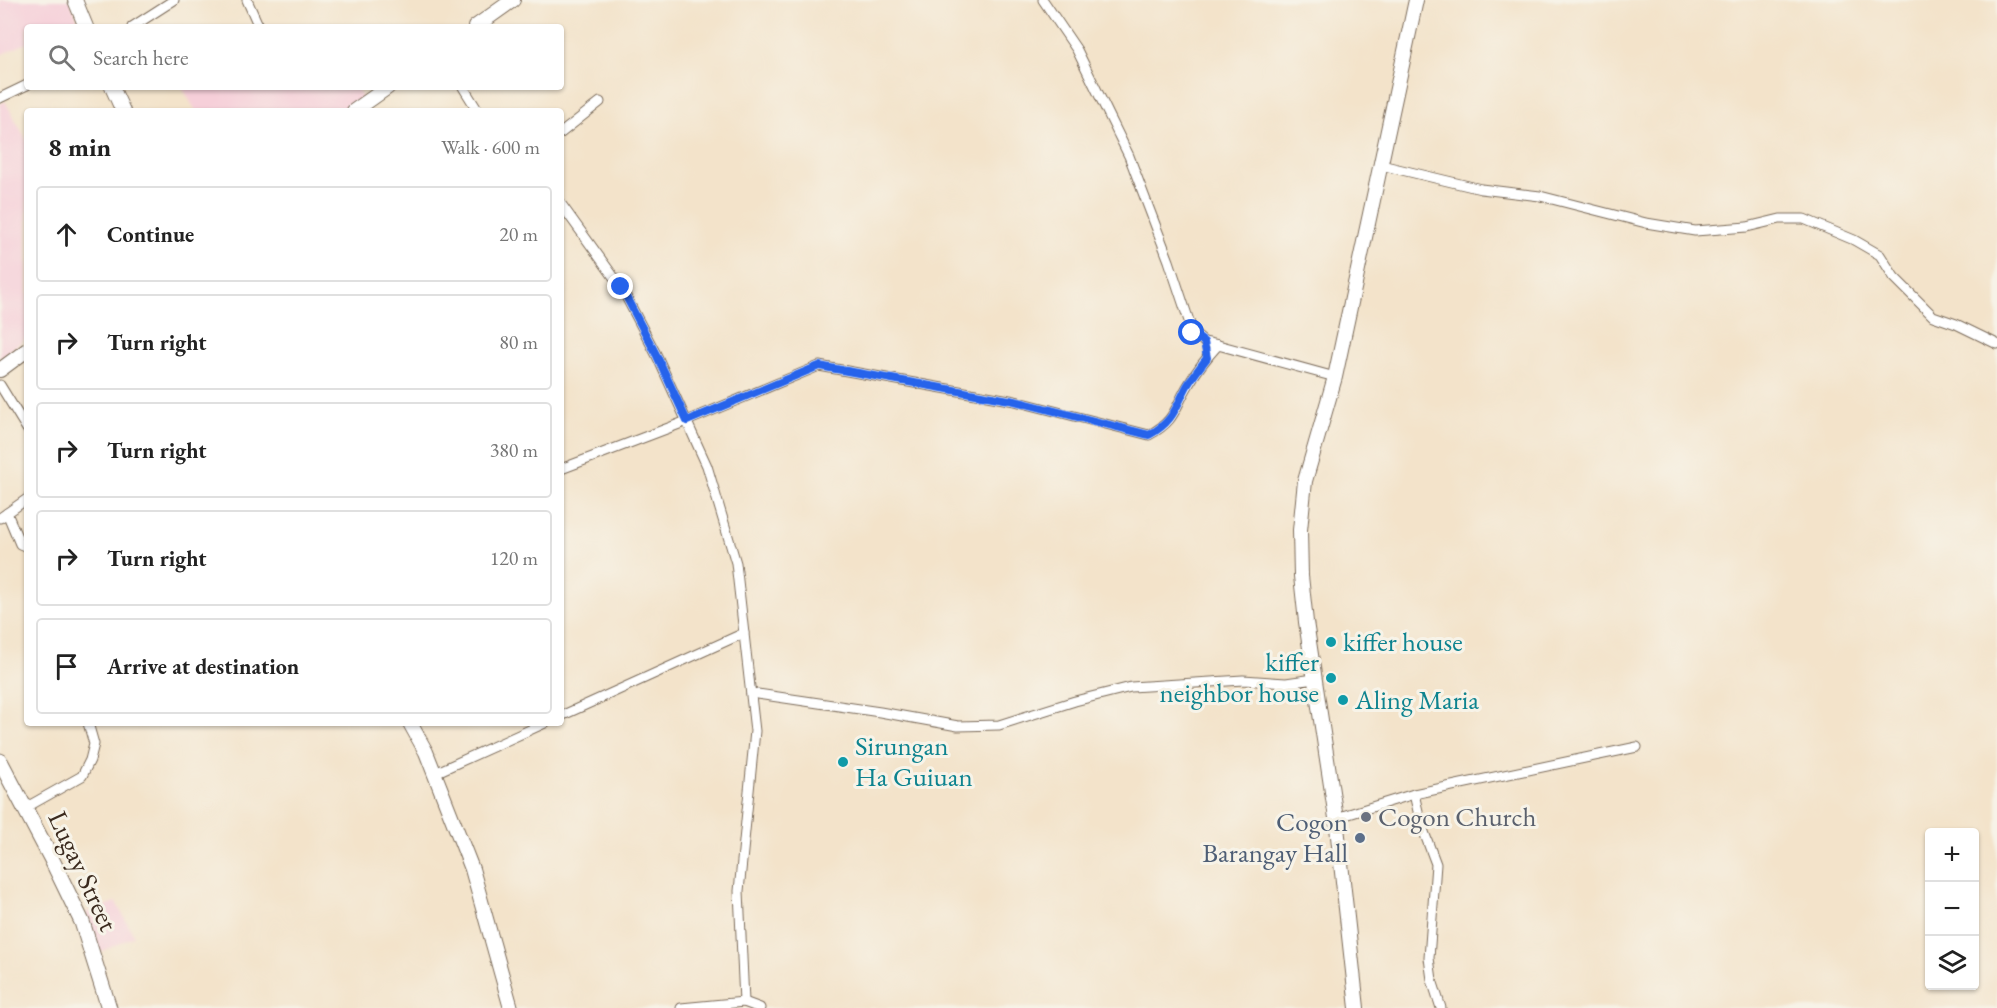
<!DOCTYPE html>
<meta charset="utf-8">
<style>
:root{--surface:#fff;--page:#f2f2f2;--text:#222;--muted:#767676;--line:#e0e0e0}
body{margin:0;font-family:"EB Garamond",serif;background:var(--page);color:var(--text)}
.controls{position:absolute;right:18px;bottom:18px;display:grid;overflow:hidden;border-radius:6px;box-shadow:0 2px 4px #0004}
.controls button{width:54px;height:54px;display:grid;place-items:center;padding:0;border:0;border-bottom:2px solid var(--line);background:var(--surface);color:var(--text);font:30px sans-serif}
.stop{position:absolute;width:18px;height:18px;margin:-14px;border:4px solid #2563eb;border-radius:50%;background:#fff}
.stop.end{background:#2563eb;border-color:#fff;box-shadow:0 2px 6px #0008}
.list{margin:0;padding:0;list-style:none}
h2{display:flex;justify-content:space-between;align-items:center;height:78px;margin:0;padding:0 24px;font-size:26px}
h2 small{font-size:20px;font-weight:400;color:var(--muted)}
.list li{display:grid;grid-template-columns:39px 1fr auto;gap:18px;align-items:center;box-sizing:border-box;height:96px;margin:0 12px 12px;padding:0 12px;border:2px solid var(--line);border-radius:6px}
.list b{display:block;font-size:22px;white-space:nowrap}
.list em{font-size:20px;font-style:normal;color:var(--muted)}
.icon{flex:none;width:33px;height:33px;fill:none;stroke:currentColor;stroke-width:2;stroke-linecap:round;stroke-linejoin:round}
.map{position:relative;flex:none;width:1997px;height:1008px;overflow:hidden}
.search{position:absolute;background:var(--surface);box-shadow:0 2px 4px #0004;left:24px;top:24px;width:540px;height:66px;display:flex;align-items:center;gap:15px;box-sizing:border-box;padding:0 21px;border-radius:6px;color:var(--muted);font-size:22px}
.panel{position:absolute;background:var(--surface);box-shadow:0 2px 4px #0004;left:24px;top:108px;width:540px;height:618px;border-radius:6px}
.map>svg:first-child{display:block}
.built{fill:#f6cfd9}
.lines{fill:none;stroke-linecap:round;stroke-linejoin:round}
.street-casing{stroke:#7b6b5a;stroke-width:11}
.secondary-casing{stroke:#7b6b5a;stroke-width:16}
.primary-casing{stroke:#7b6b5a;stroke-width:17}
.street{stroke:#fff;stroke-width:9}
.secondary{stroke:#fff;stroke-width:14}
.primary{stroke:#fff;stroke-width:15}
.route{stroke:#2563eb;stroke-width:8}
.culture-dot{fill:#0f9aa8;stroke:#f7f3e8;stroke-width:2}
.worship-dot{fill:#6b7280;stroke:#f7f3e8;stroke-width:2}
.service-dot{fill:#5c6f8a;stroke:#f7f3e8;stroke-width:2}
.labels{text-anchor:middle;stroke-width:6;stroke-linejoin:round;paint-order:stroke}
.culture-label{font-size:27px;fill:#0d838f;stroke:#f7f3e8;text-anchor:start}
.worship-label{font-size:27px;fill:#5b616d;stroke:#f7f3e8;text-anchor:start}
.service-label{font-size:27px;fill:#4e5e75;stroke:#f7f3e8;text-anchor:end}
.street-label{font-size:27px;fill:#3b2a1e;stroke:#f7f3e8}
</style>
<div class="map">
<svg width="1997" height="1008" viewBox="0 0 1997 1008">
<rect width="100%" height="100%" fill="#f7f3e8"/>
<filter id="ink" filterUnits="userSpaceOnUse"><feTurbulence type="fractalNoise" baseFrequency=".0167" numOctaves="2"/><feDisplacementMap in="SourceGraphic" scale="12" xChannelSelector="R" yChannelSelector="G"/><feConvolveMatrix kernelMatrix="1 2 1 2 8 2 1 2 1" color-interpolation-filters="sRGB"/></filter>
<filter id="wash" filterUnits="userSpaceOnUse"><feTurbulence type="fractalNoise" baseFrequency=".008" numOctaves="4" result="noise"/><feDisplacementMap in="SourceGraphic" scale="24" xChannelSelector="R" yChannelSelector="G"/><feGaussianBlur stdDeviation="1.35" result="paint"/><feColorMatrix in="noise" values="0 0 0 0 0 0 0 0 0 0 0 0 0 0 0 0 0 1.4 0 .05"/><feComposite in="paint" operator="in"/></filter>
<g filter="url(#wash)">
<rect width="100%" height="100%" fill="#f3e3ca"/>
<g class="built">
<polygon points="0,0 70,0 78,20 63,27 27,27 27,43 0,55"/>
<polygon points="182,87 356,87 363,99 346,111 196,111"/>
<polygon points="5,101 27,141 27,337 0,359 0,104"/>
<polygon points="116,902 134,936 99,953 85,913"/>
</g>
</g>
<g filter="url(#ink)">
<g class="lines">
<g class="street-casing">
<g id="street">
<polyline points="247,0 259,27"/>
<polyline points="1043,0 1077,50 1129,156 1169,261 1193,333 1204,342 1218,345"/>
<polyline points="132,27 174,0"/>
<polyline points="463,87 478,111"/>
<polyline points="0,98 27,85"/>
<polyline points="561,133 600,102"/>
<polyline points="1381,165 1481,189 1540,196 1646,223 1695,231 1747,227 1780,219 1804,219 1854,240 1880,255 1894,277 1933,316 1956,324 1997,344"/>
<polyline points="561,204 621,287 657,356 707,466 736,563 755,731 739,891 744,1002"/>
<polyline points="0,385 27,429"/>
<path d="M561,469l126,-48 132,-55 196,35 134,34c28,-15 25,-27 40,-51 8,-14 18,-27 29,-39l117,32"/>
<polyline points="7,513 20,544 27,547"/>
<polyline points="0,518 27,499"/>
<polyline points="751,693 880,712 958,726 999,725 1075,701 1131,687 1243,680 1286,683 1314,679"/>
<polyline points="561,716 744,633"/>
<polyline points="435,773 545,723"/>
<polyline points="1414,794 1421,824 1436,864 1429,958 1432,980 1441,1008"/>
<polyline points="25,808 82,776 90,760 94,744 88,723"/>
<polyline points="1336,818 1414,794 1637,747"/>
<polyline points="681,1008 744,1002 760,1008"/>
</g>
</g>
<g class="secondary-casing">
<g id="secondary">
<polyline points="75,0 86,27"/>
<polyline points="475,27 513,0"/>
<polyline points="112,87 123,111"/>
<polyline points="354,111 388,87"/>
<polyline points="0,370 27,350"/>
<polyline points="410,723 426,752 472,869 511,1008"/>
<polyline points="1357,1008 1336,818 1306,622 1301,576 1300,530 1305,481 1335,377 1416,0"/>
</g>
</g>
<g class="primary-casing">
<polyline id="primary" points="0,761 51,858 82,922 109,1008"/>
</g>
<use href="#street" class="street"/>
<use href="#secondary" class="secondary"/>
<use href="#primary" class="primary"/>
</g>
</g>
<g class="lines" filter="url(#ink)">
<path class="route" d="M621,287l36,69 30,65 132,-55 196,35 134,34c24,-13 26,-26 38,-49 6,-10 13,-19 20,-28l-3,-16 -12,-9"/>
</g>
<g class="culture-dot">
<circle cx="1331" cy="642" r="6"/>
<circle cx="1331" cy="678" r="6"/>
<circle cx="1343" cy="700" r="6"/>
<circle cx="843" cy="762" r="6"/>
</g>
<circle class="worship-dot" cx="1366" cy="817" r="6"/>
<circle class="service-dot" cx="1360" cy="838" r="6"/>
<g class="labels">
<g class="culture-label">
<text x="1343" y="651">kiffer house</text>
<text x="1319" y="671" text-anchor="end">kiffer<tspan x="1319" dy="31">neighbor house</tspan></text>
<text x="1355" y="709">Aling Maria</text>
<text x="855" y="755">Sirungan<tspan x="855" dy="31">Ha Guiuan</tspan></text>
</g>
<g class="worship-label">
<text x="1378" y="826">Cogon Church</text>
</g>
<g class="service-label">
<text x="1348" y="831">Cogon<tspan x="1348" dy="31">Barangay Hall</tspan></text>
</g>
<g class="street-label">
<text transform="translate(83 871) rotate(65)" y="9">Lugay Street</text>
</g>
</g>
</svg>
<div class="controls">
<button>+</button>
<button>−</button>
<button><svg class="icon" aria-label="layers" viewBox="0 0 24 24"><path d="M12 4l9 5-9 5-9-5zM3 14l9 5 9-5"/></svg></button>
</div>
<div class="stop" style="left:1192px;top:333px"></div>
<div class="stop end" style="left:621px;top:287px"></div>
<div class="search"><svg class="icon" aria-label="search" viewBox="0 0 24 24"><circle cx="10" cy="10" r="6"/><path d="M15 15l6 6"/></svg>Search here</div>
<section class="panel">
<h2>8 min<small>Walk · 600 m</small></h2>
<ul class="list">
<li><svg class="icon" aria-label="ahead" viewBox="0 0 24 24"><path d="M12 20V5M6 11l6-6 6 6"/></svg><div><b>Continue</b></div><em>20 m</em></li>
<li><svg class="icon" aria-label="right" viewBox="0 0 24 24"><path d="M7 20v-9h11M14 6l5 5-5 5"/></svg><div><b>Turn right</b></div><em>80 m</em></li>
<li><svg class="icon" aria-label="right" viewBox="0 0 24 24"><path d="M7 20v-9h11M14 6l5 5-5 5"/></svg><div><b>Turn right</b></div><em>380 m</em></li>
<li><svg class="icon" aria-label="right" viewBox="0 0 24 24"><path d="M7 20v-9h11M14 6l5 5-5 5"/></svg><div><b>Turn right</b></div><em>120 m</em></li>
<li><svg class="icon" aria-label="arrive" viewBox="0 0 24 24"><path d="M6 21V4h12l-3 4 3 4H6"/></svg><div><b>Arrive at destination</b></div></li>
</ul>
</section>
</div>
